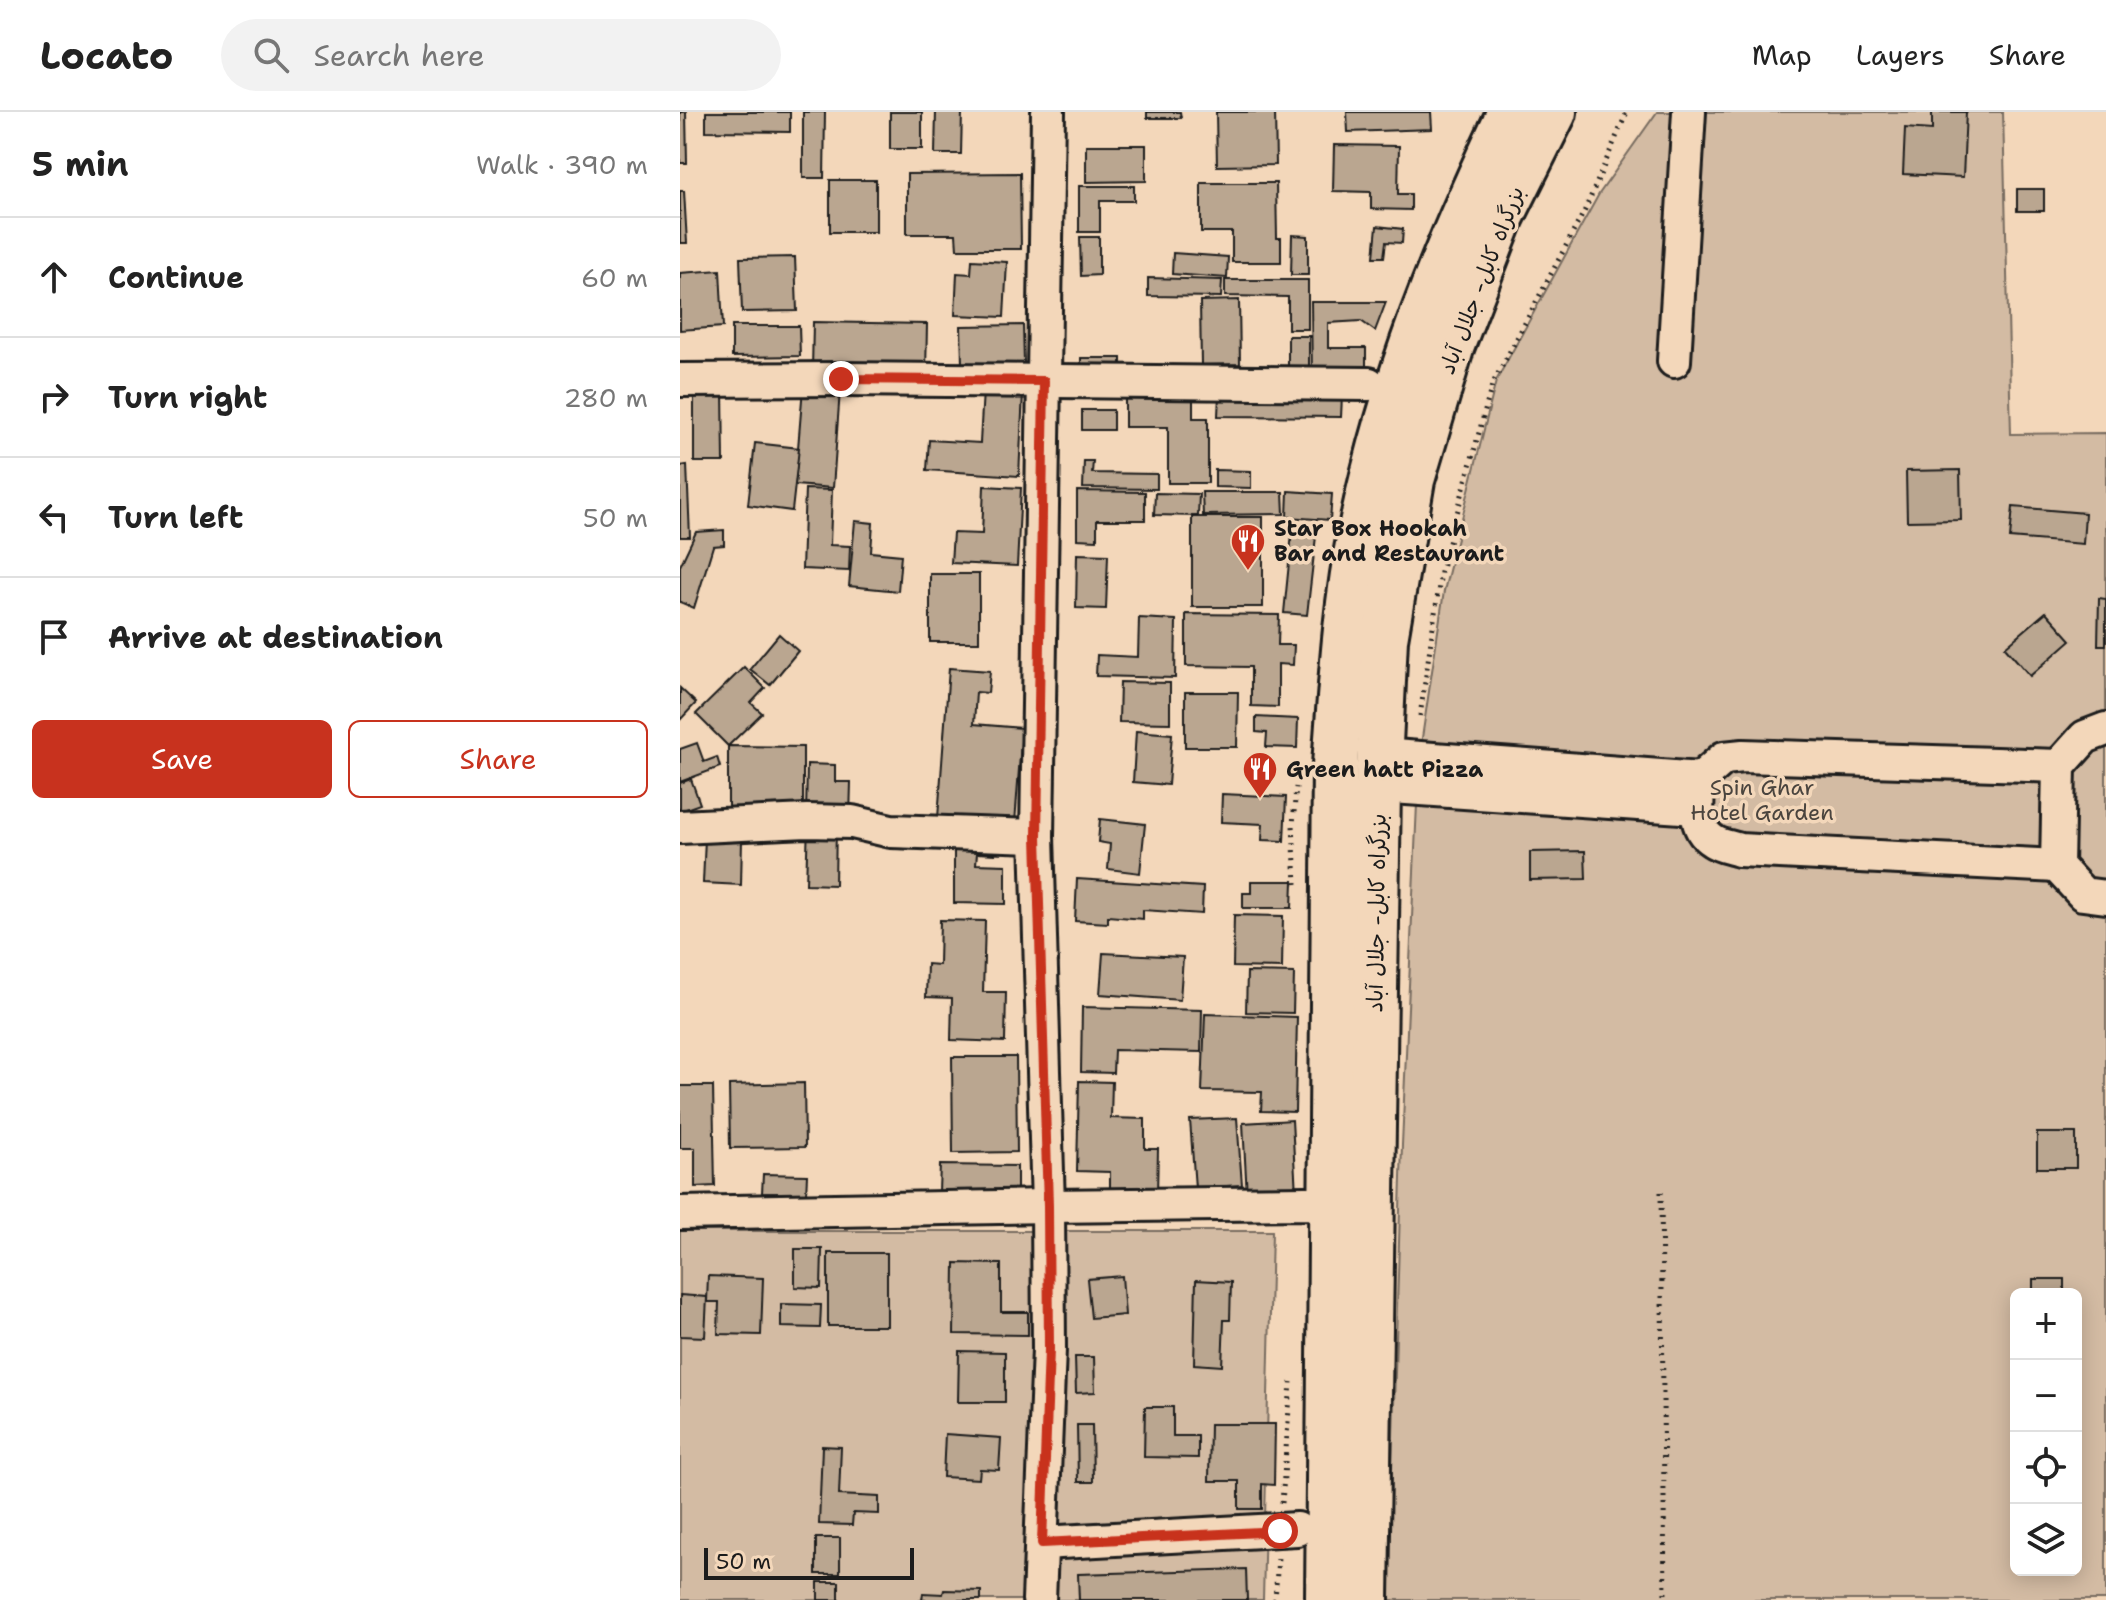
<!DOCTYPE html>
<meta charset="utf-8">
<style>
:root{--surface:#fff;--page:#f2f2f2;--text:#222;--muted:#767676;--line:#e0e0e0;--accent:#c8321e}
body{margin:0;font-family:"Shantell Sans","Playpen Sans Arabic",sans-serif;background:var(--page);color:var(--text)}
.controls{position:absolute;right:24px;bottom:24px;display:grid;overflow:hidden;border-radius:12px;box-shadow:0 4px 20px #0003}
.controls button{width:72px;height:72px;display:grid;place-items:center;padding:0;border:0;border-bottom:2px solid var(--line);background:var(--surface);color:var(--text);font:40px sans-serif}
.scale{position:absolute;left:24px;bottom:20px;width:210px;box-sizing:border-box;padding-left:8px;border:4px solid #1c1c1c;border-top:0;font-size:22px;line-height:28px;white-space:nowrap;color:#1c1c1c;-webkit-text-stroke:6px #f3d7ba;paint-order:stroke}
.stop{position:absolute;width:24px;height:24px;margin:-18px;border:6px solid #c8321e;border-radius:50%;background:#fff}
.stop.end{background:#c8321e;border-color:#fff;box-shadow:0 2px 8px #0008}
.list{margin:0;padding:0;list-style:none}
h2{display:flex;justify-content:space-between;align-items:center;height:104px;margin:0;padding:0 32px;font-size:34px}
h2 small{font-size:26px;font-weight:400;color:var(--muted)}
.list li{display:grid;grid-template-columns:52px 1fr auto;gap:24px;align-items:center;box-sizing:border-box;height:120px;padding:0 32px;border-top:2px solid var(--line)}
.list b{display:block;font-size:30px;white-space:nowrap}
.list em{font-size:26px;font-style:normal;color:var(--muted)}
.actions{display:flex;gap:16px;padding:24px 32px}
.actions a{flex:1;padding:18px 0;border:2px solid var(--accent);border-radius:12px;text-align:center;font-size:28px;color:var(--accent)}
.actions .main{background:var(--accent);color:#fff}
.icon{flex:none;width:44px;height:44px;fill:none;stroke:currentColor;stroke-width:2;stroke-linecap:round;stroke-linejoin:round}
.map{position:relative;flex:none;width:1426px;height:1488px;overflow:hidden}
header{display:flex;align-items:center;gap:48px;box-sizing:border-box;height:112px;padding:0 40px;background:var(--surface);border-bottom:2px solid var(--line)}
header strong{font-size:38px}
nav{display:flex;gap:44px;margin-inline-start:auto;font-size:28px}
.search{width:560px;height:72px;background:var(--page);display:flex;align-items:center;gap:20px;box-sizing:border-box;padding:0 28px;border-radius:44px;color:var(--muted);font-size:30px}
main{display:flex}
aside{flex:1;background:var(--surface)}
.map>svg:first-child{display:block}
.green{fill:#d3bba3;stroke:#786c60;stroke-width:2;fill-rule:evenodd}
.building{fill:#baa690;stroke:#1c1c1c;stroke-width:2}
.lines{fill:none;stroke-linecap:round;stroke-linejoin:round}
.minor-casing{stroke:#1c1c1c;stroke-width:38}
.highway-casing{stroke:#1c1c1c;stroke-width:50}
.path{stroke:#1c1c1c;stroke-width:5;stroke-dasharray:2 6;stroke-linecap:butt}
.minor{stroke:#f3d7ba;stroke-width:32}
.highway{stroke:#f3d7ba;stroke-width:44}
.route{stroke:#c8321e;stroke-width:10}
.labels{text-anchor:middle;stroke-width:7;stroke-linejoin:round;paint-order:stroke}
.street-label{font-size:22px;fill:#1c1c1c;stroke:#f3d7ba}
.poi-label{font-size:22px;font-weight:bold;fill:#1c1c1c;stroke:#f3d7ba;text-anchor:start}
.park-label{font-size:22px;fill:#4a443e;stroke:#f3d7ba}
</style>
<header>
<strong>Locato</strong>
<div class="search"><svg class="icon" aria-label="search" viewBox="0 0 24 24"><circle cx="10" cy="10" r="6"/><path d="M15 15l6 6"/></svg>Search here</div>
<nav><a>Map</a><a>Layers</a><a>Share</a></nav>
</header>
<main>
<aside>
<h2>5 min<small>Walk · 390 m</small></h2>
<ul class="list">
<li><svg class="icon" aria-label="ahead" viewBox="0 0 24 24"><path d="M12 20V5M6 11l6-6 6 6"/></svg><div><b>Continue</b></div><em>60 m</em></li>
<li><svg class="icon" aria-label="right" viewBox="0 0 24 24"><path d="M7 20v-9h11M14 6l5 5-5 5"/></svg><div><b>Turn right</b></div><em>280 m</em></li>
<li><svg class="icon" aria-label="left" viewBox="0 0 24 24"><path d="M17 20v-9H6M10 6l-5 5 5 5"/></svg><div><b>Turn left</b></div><em>50 m</em></li>
<li><svg class="icon" aria-label="arrive" viewBox="0 0 24 24"><path d="M6 21V4h12l-3 4 3 4H6"/></svg><div><b>Arrive at destination</b></div></li>
</ul>
<div class="actions"><a class="main">Save</a><a>Share</a></div>
</aside>
<div class="map">
<svg width="1426" height="1488" viewBox="0 0 1426 1488">
<rect width="100%" height="100%" fill="#f3d7ba"/>
<filter id="ink" filterUnits="userSpaceOnUse"><feTurbulence type="fractalNoise" baseFrequency=".0125" numOctaves="2"/><feDisplacementMap in="SourceGraphic" scale="16" xChannelSelector="R" yChannelSelector="G"/><feConvolveMatrix kernelMatrix="1 2 1 2 8 2 1 2 1" color-interpolation-filters="sRGB"/></filter>
<g filter="url(#ink)">
<g class="green">
<path d="M977,0h346l8,322 95,-1v1167h-718l14,-455 17,-387 25,-167 52,-210 103,-187zM1336,1182h60v276h-60z"/>
<polygon points="0,1119 592,1119 583,1488 0,1488"/>
</g>
<g class="building">
<polygon points="0,0 6,0 7,51 0,51"/>
<polygon points="26,0 110,0 110,20 26,19"/>
<polygon points="123,0 145,0 144,66 123,66"/>
<rect x="210" y="0" width="32" height="37"/>
<polygon points="256,0 282,0 281,42 255,42"/>
<polygon points="467,0 500,0 501,6 467,6"/>
<polygon points="536,0 595,0 596,53 537,54"/>
<polygon points="667,0 751,0 752,17 668,20"/>
<polygon points="1252,0 1286,0 1283,65 1223,62 1225,16 1252,18"/>
<polygon points="406,33 466,33 466,69 406,70"/>
<polygon points="654,33 719,34 718,82 731,82 731,98 691,97 691,80 653,79"/>
<polygon points="340,61 341,137 277,137 276,122 227,122 227,62"/>
<rect x="150" y="68" width="46" height="52"/>
<polygon points="521,71 596,71 597,126 601,126 601,150 552,150 552,120 521,120"/>
<polygon points="399,74 454,74 454,89 420,89 420,120 399,120"/>
<rect x="1337" y="77" width="27" height="22"/>
<polygon points="0,79 4,79 7,131 0,131"/>
<polygon points="697,114 723,117 722,131 706,130 704,145 694,145"/>
<polygon points="612,123 628,124 628,163 611,163"/>
<polygon points="400,125 419,125 419,163 401,164"/>
<polygon points="493,141 548,145 547,166 492,162"/>
<polygon points="115,145 117,199 62,200 60,146"/>
<polygon points="292,148 327,150 324,205 275,203 277,161 291,162"/>
<polygon points="40,158 43,215 0,218 0,161"/>
<polygon points="468,166 542,168 541,185 468,184"/>
<polygon points="545,168 628,168 628,217 608,217 608,185 545,184"/>
<polygon points="559,188 560,252 521,253 520,189"/>
<polygon points="631,190 706,190 695,219 681,209 648,211 648,236 686,236 686,268 632,268"/>
<polygon points="133,210 247,212 246,261 132,259"/>
<polygon points="343,213 344,251 282,252 281,214"/>
<polygon points="52,214 119,214 120,244 52,245"/>
<rect x="608" y="224" width="21" height="40"/>
<polygon points="401,246 441,246 441,264 401,266"/>
<polygon points="123,275 160,278 153,376 115,373"/>
<polygon points="14,277 43,277 44,350 14,350"/>
<polygon points="303,278 343,280 339,364 247,358 249,328 300,331"/>
<polygon points="445,281 513,281 513,306 528,306 528,371 488,371 488,315 445,315"/>
<polygon points="539,282 662,284 661,305 538,304"/>
<rect x="402" y="298" width="31" height="20"/>
<polygon points="75,331 119,336 112,399 68,393"/>
<polygon points="404,349 413,349 412,361 477,362 477,377 403,376"/>
<polygon points="7,353 10,425 0,425 0,354"/>
<polygon points="535,358 571,359 571,376 535,375"/>
<polygon points="1280,358 1281,408 1227,409 1226,359"/>
<polygon points="304,374 341,376 337,454 271,451 273,421 302,422"/>
<polygon points="125,377 152,378 150,433 170,434 169,459 122,457"/>
<polygon points="397,379 465,380 465,408 417,408 417,428 397,427"/>
<polygon points="608,379 652,382 650,408 607,405"/>
<polygon points="522,380 603,380 604,402 523,403"/>
<polygon points="475,381 519,382 518,404 474,403"/>
<polygon points="1333,395 1405,401 1403,432 1330,426"/>
<rect x="512" y="405" width="71" height="90"/>
<polygon points="175,409 193,411 191,440 221,443 218,479 169,474"/>
<polygon points="44,418 44,433 33,434 14,496 0,490 0,454 16,420"/>
<polygon points="612,421 636,424 627,503 604,501"/>
<polygon points="397,442 428,443 426,497 396,496"/>
<rect x="250" y="462" width="49" height="68"/>
<polygon points="1419,486 1426,487 1426,533 1418,533"/>
<polygon points="1366,500 1391,528 1350,564 1325,535"/>
<polygon points="506,502 599,503 598,533 614,533 613,553 598,552 598,595 571,594 571,555 506,554"/>
<polygon points="459,506 496,508 495,566 416,564 417,543 458,545"/>
<polygon points="99,522 118,539 90,573 70,557"/>
<polygon points="64,555 85,576 71,591 82,601 48,634 16,602"/>
<polygon points="269,556 310,559 308,581 296,580 294,612 342,616 335,711 258,706"/>
<polygon points="440,570 490,571 490,611 439,610"/>
<polygon points="0,576 16,591 0,608"/>
<polygon points="505,580 558,580 557,635 505,635"/>
<polygon points="576,605 618,607 617,636 586,635 587,621 576,620"/>
<polygon points="456,619 492,622 488,673 453,670"/>
<polygon points="17,631 24,650 37,645 40,655 0,670 0,637"/>
<polygon points="48,634 123,635 123,703 48,703"/>
<polygon points="127,652 155,653 155,670 171,670 170,706 126,705"/>
<polygon points="11,667 20,692 0,699 0,671"/>
<polygon points="542,682 606,685 604,729 582,728 583,712 541,710"/>
<polygon points="420,707 465,712 460,761 428,757 430,732 418,730"/>
<polygon points="128,711 156,712 155,773 126,772"/>
<polygon points="274,724 315,724 315,742 297,741 296,752 326,753 326,792 274,791"/>
<polygon points="25,726 62,727 61,773 23,771"/>
<polygon points="905,739 906,767 850,768 850,740"/>
<polygon points="397,767 523,775 522,802 463,798 463,807 428,804 428,811 395,809"/>
<polygon points="571,769 613,769 612,796 563,796 563,781 571,781"/>
<polygon points="554,803 603,804 602,856 553,855"/>
<polygon points="260,808 305,809 303,880 326,880 325,930 271,928 272,886 246,885 247,852 259,853"/>
<polygon points="423,841 503,845 500,888 420,882"/>
<polygon points="567,860 614,861 613,901 566,900"/>
<polygon points="402,895 522,898 521,940 434,938 433,961 401,960"/>
<polygon points="525,902 617,905 615,1000 581,999 582,980 522,979"/>
<polygon points="272,945 336,945 337,1040 273,1041"/>
<polygon points="399,969 432,970 431,1006 465,1007 465,1037 478,1037 477,1082 430,1081 430,1060 397,1059"/>
<polygon points="124,971 125,1035 50,1036 49,973"/>
<polygon points="0,974 33,974 35,1074 15,1075 15,1036 0,1036"/>
<polygon points="557,1006 562,1073 515,1076 510,1008"/>
<polygon points="612,1008 616,1082 567,1084 563,1011"/>
<rect x="1357" y="1021" width="39" height="35"/>
<polygon points="260,1053 337,1054 337,1079 259,1079"/>
<polygon points="83,1062 127,1063 126,1083 82,1081"/>
<polygon points="115,1137 142,1137 141,1176 115,1175"/>
<rect x="148" y="1141" width="59" height="73"/>
<polygon points="275,1151 321,1152 321,1200 348,1200 348,1223 274,1222"/>
<polygon points="28,1164 83,1166 81,1223 38,1222 39,1190 27,1190"/>
<polygon points="442,1164 445,1203 411,1206 407,1167"/>
<rect x="1353" y="1167" width="31" height="15"/>
<polygon points="516,1168 551,1170 550,1208 544,1208 542,1254 514,1252"/>
<polygon points="0,1183 27,1185 25,1225 0,1224"/>
<polygon points="101,1192 141,1193 140,1216 101,1215"/>
<polygon points="279,1239 325,1240 325,1290 278,1290"/>
<polygon points="395,1245 414,1245 415,1280 396,1281"/>
<polygon points="465,1295 493,1295 493,1324 518,1324 518,1346 464,1345"/>
<polygon points="530,1312 595,1312 594,1373 582,1372 582,1397 559,1397 559,1369 529,1369"/>
<polygon points="397,1313 412,1313 413,1370 398,1370"/>
<polygon points="265,1322 321,1326 319,1358 300,1357 299,1367 263,1365"/>
<polygon points="142,1334 161,1335 159,1383 199,1385 199,1402 173,1401 172,1413 139,1412"/>
<rect x="136" y="1426" width="24" height="36"/>
<polygon points="566,1457 567,1488 399,1488 398,1462"/>
<rect x="138" y="1470" width="21" height="18"/>
<polygon points="264,1478 301,1479 301,1488 242,1488 243,1481 263,1482"/>
</g>
<g class="lines">
<g class="minor-casing">
<g id="minor">
<polyline points="994,249 1009,0"/>
<polyline points="0,268 161,267 689,272"/>
<polyline points="1426,617 1405,625 1379,654 1377,754 1403,782 1426,785"/>
<polyline points="700,643 1020,667"/>
<polyline points="698,674 1016,696"/>
<polyline points="0,715 127,709 172,710 211,719 357,724"/>
<path d="M1377,754l-318,-16c-8,-3 -19,-4 -26,-9 -21,-13 -16,-42 -13,-62l24,-21 19,-2 316,10"/>
<polyline points="0,1101 368,1094 626,1091 672,1092"/>
<polyline points="362,1431 617,1417"/>
<polyline points="359,1488 369,1237 368,1094 357,724 368,0"/>
</g>
</g>
<g class="highway-casing">
<g id="highway">
<path d="M648,1488l7,-835c6,-78 10,-158 26,-236 30,-148 84,-281 149,-417"/>
<polyline points="686,1488 698,674 705,527 732,368 772,233 822,104 874,0"/>
</g>
</g>
<g class="path">
<polyline points="740,604 761,460 812,273 905,98 947,0"/>
<polyline points="616,772 613,713 616,675"/>
<polyline points="981,1080 985,1488"/>
<polyline points="602,1391 611,1270"/>
<polyline points="595,1488 598,1445"/>
</g>
<use href="#minor" class="minor"/>
<use href="#highway" class="highway"/>
</g>
</g>
<g class="lines" filter="url(#ink)">
<polyline class="route" points="161,267 364,269 357,724 368,1094 369,1237 362,1431 600,1419"/>
</g>
<defs>
<g id="restaurant-pin" transform="scale(1.8)"><path d="M0 17L-7.5 6A9.5 9.5 0 1 1 7.5 6Z" fill="#c8321e" stroke="#f3d7ba"/><path d="M-5-6h1v4h1v-4h1v4h1v-4h1v5L-1.5 .5V6h-2V.5L-5-1ZM5-6V6H3V1.5H1.5Q1.5-4 5-6Z" fill="#fff"/></g>
</defs>
<g fill-rule="evenodd">
<use href="#restaurant-pin" x="568" y="429"/>
<use href="#restaurant-pin" x="580" y="657"/>
</g>
<g class="labels">
<g class="street-label">
<text transform="translate(801 168) rotate(-69)" y="8">بزرگراه کابل- جلال آباد</text>
<text transform="translate(696 801) rotate(-89)" y="8">بزرگراه کابل- جلال آباد</text>
</g>
<g class="poi-label">
<text x="594" y="424">Star Box Hookah<tspan x="594" dy="25">Bar and Restaurant</tspan></text>
<text x="606" y="665">Green hatt Pizza</text>
</g>
<g class="park-label">
<text x="1082" y="683">Spin Ghar<tspan x="1082" dy="25">Hotel Garden</tspan></text>
</g>
</g>
</svg>
<div class="controls">
<button>+</button>
<button>−</button>
<button><svg class="icon" aria-label="locate" viewBox="0 0 24 24"><circle cx="12" cy="12" r="6"/><path d="M12 2v4M12 18v4M2 12h4M18 12h4"/></svg></button>
<button><svg class="icon" aria-label="layers" viewBox="0 0 24 24"><path d="M12 4l9 5-9 5-9-5zM3 14l9 5 9-5"/></svg></button>
</div>
<div class="scale">50 m</div>
<div class="stop" style="left:600px;top:1419px"></div>
<div class="stop end" style="left:161px;top:267px"></div>
</div>
</main>
